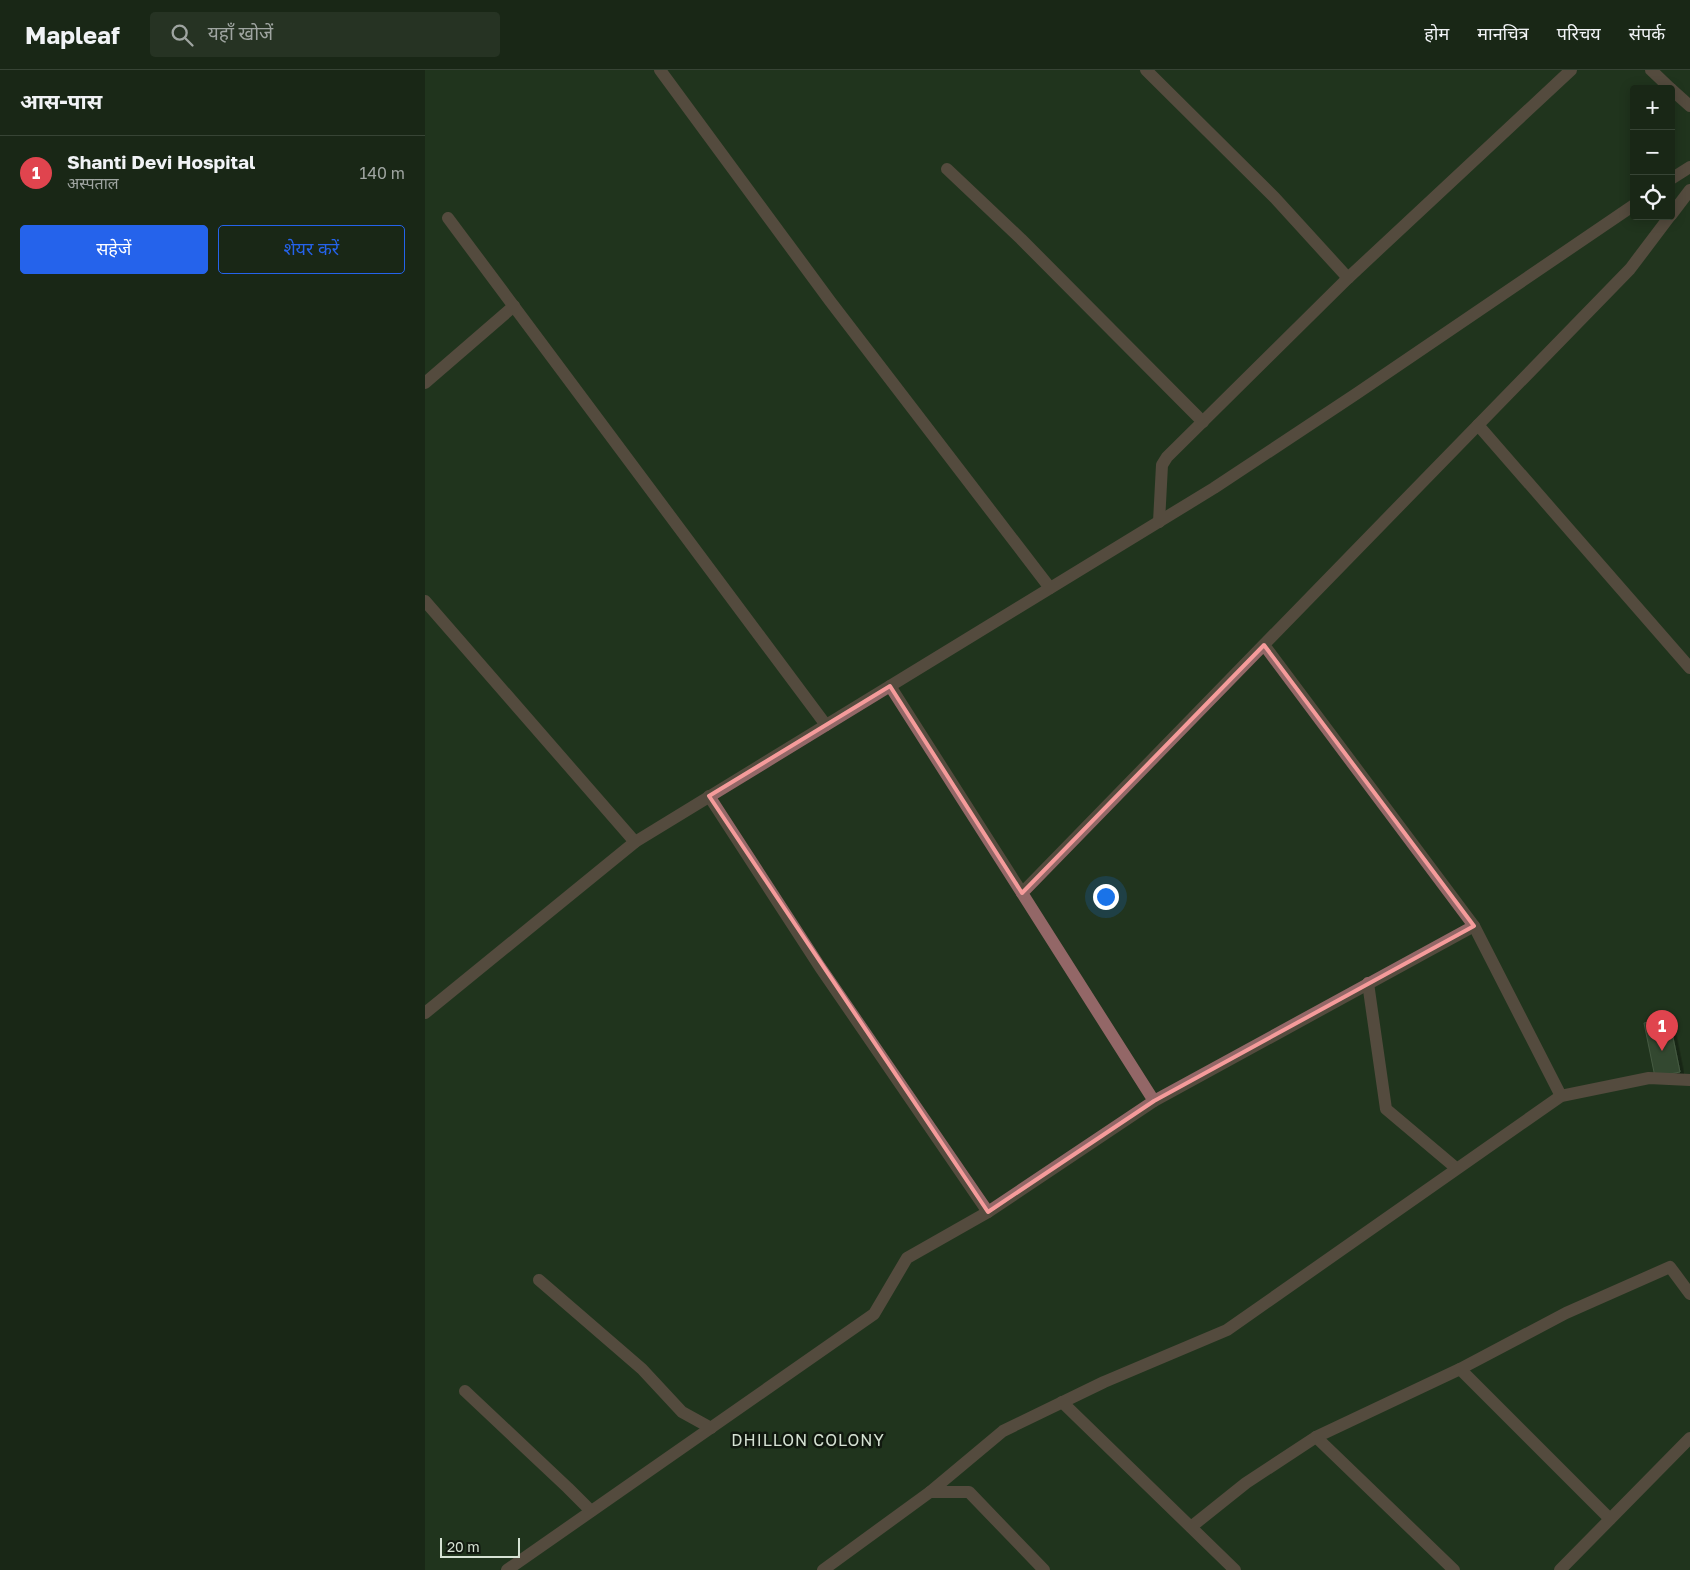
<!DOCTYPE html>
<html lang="hi">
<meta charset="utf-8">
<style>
:root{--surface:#192716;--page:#263323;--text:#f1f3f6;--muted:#9fa5a1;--line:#374435;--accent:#2563eb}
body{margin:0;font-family:"Golos Text","Noto Sans Devanagari",sans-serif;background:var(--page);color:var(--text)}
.controls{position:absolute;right:15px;top:15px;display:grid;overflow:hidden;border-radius:5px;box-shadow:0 2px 12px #0003}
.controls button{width:45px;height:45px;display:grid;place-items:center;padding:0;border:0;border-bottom:1px solid var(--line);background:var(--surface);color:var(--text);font:25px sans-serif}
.scale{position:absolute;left:15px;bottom:12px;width:80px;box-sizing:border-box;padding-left:5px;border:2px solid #d6e2d4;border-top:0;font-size:14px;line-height:18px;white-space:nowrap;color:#d6e2d4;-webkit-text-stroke:4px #11190f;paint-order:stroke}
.you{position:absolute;left:680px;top:826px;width:18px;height:18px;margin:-12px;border:4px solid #fff;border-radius:50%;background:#1a73e8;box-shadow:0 0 0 8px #1a73e833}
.badge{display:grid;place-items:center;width:32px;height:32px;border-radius:50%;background:var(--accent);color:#fff;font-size:16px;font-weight:700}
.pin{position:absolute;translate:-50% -41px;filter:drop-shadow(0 1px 2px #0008)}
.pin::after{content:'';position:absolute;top:26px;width:18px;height:15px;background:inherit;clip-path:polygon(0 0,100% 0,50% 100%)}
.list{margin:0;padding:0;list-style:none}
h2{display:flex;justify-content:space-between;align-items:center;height:65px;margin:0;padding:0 20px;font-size:21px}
h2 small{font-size:16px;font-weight:400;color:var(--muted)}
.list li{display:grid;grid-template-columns:32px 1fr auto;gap:15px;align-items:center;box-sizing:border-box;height:75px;padding:0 20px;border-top:1px solid var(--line)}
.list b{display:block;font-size:19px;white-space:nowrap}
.list p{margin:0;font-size:16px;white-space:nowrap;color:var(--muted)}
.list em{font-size:16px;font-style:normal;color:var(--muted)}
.actions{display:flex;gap:10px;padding:15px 20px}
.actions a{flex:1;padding:11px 0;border:1px solid var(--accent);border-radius:5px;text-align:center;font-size:18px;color:var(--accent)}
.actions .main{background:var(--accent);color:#fff}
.icon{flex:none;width:28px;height:28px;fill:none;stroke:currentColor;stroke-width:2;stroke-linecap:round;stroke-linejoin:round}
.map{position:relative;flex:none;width:1265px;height:1500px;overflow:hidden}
header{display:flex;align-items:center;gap:30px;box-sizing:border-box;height:70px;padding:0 25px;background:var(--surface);border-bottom:1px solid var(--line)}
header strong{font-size:24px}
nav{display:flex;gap:28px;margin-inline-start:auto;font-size:18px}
.search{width:350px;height:45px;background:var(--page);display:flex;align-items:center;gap:12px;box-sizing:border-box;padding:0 18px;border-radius:5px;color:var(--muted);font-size:19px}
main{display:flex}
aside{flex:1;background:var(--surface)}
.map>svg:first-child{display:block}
.building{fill:#4a5e46;stroke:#738970;filter:url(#shadow)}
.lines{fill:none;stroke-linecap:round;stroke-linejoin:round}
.minor{stroke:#936767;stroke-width:12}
.marked{fill:none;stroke:#f59b9b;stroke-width:4;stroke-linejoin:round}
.labels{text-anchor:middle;stroke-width:5;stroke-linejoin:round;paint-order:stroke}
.neighbourhood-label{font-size:16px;letter-spacing:1px;fill:#d6e2d4;stroke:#11190f}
</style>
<header>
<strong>Mapleaf</strong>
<div class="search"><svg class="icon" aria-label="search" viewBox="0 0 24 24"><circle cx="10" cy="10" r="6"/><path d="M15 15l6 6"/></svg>यहाँ खोजें</div>
<nav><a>होम</a><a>मानचित्र</a><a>परिचय</a><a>संपर्क</a></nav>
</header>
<main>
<aside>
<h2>आस-पास<small></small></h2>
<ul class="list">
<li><span class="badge" style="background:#e0444e">1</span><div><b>Shanti Devi Hospital</b><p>अस्पताल</p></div><em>140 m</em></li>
</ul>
<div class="actions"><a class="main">सहेजें</a><a>शेयर करें</a></div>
</aside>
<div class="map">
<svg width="1265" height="1500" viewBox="0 0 1265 1500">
<defs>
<filter id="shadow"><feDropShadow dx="4.5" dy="4.5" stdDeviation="0" flood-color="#0009"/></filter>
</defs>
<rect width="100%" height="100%" fill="#21341e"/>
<polygon class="building" points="1244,948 1255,1002 1230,1007 1219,953"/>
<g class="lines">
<g class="minor">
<polyline points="235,0 405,231 625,518"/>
<polyline points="721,0 850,128 923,208"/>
<polyline points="1226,0 1246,19"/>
<polyline points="1246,19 1265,36"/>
<polyline points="522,99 596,169 778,352"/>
<polyline points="1246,109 1265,97"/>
<polyline points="1246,145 1265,120"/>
<polyline points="23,148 401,655"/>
<polyline points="0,313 89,236"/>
<polyline points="1053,355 1265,598"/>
<polyline points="734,452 737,395 742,387 923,208 1146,0"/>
<polyline points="0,531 210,772"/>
<polyline points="839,575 1049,856 729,1031 597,823 1205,199 1245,146"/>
<polyline points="465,616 597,823"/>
<polyline points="284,726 395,897 563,1142"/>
<polyline points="1049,856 1136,1026"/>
<polyline points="943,913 961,1039 1031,1098"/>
<polyline points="0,943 210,772 789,418 931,324 1209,135"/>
<polyline points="114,1210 217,1299 257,1342 286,1358"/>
<polyline points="1035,1299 1185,1449"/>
<polyline points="40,1321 143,1418 166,1441"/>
<polyline points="637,1332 810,1500"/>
<polyline points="505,1422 578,1361 679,1312 802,1260 1136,1026 1224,1008 1265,1010"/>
<polyline points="766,1457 821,1413 891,1367"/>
<polyline points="82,1500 449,1244 482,1188 563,1142 729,1031"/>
<polyline points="398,1500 505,1422 544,1422 619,1500"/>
<polyline points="1029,1500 891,1367 1035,1299 1141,1243 1245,1197 1265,1224"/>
<polyline points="1135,1500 1265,1368"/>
</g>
</g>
<path d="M0 0H1265V1500H0ZM839,575l210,281 -320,175 -166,111 -279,-416 181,-110 132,207z" fill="#21341e" fill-opacity=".55" fill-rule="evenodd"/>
<path class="marked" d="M839,575l210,281 -320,175 -166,111 -279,-416 181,-110 132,207z"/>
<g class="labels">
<g class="neighbourhood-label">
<text x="383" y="1376">DHILLON COLONY</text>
</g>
</g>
</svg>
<div class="controls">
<button>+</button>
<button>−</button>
<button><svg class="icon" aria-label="locate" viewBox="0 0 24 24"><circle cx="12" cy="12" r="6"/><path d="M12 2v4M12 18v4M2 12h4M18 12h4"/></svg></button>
</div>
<div class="scale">20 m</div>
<div class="you"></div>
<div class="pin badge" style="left:1237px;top:981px;background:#e0444e">1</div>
</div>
</main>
